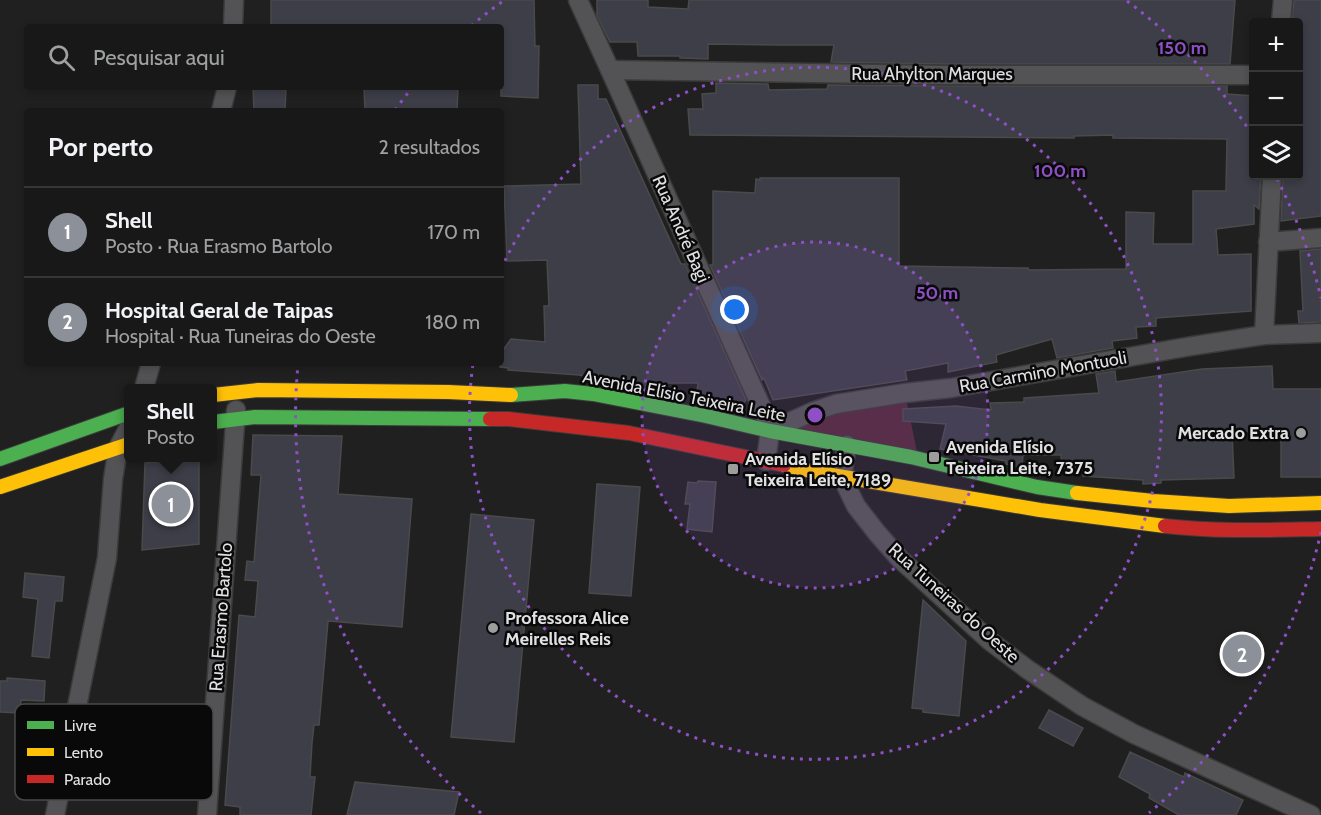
<!DOCTYPE html>
<html lang="pt">
<meta charset="utf-8">
<style>
:root{--surface:#181818;--page:#212121;--text:#f1f3f6;--muted:#9fa0a2;--line:#363737;--accent:#8c9099}
body{margin:0;font-family:Cabin,sans-serif;background:var(--page);color:var(--text)}
.controls{position:absolute;right:18px;top:18px;display:grid;overflow:hidden;border-radius:6px;box-shadow:0 3px 9px #0003}
.controls button{width:54px;height:54px;display:grid;place-items:center;padding:0;border:0;border-bottom:2px solid var(--line);background:var(--surface);color:var(--text);font:30px sans-serif}
.you{position:absolute;left:735px;top:310px;width:21px;height:21px;margin:-15px;border:4px solid #fff;border-radius:50%;background:#1a73e8;box-shadow:0 0 0 9px #1a73e833}
.badge{display:grid;place-items:center;width:39px;height:39px;border-radius:50%;background:var(--accent);color:#fff;font-size:20px;font-weight:700}
.pin{position:absolute;translate:-50% -50%;border:3px solid #fff;box-shadow:0 2px 6px #0006}
.popup{position:absolute;left:124px;top:384px;width:93px;height:78px;box-sizing:border-box;display:grid;place-content:center;border-radius:6px;background:var(--surface);filter:drop-shadow(0 2px 4px #0005);font-size:20px;white-space:nowrap;color:var(--muted)}
.popup b{font-size:22px;color:var(--text)}
.popup::after{content:'';position:absolute;left:50%;top:100%;margin-left:-12px;border:12px solid transparent;border-top-color:var(--surface)}
.list{margin:0;padding:0;list-style:none}
h2{display:flex;justify-content:space-between;align-items:center;height:78px;margin:0;padding:0 24px;font-size:26px}
h2 small{font-size:20px;font-weight:400;color:var(--muted)}
.list li{display:grid;grid-template-columns:39px 1fr auto;gap:18px;align-items:center;box-sizing:border-box;height:90px;padding:0 24px;border-top:2px solid var(--line)}
.list b{display:block;font-size:22px;white-space:nowrap}
.list p{margin:0;font-size:20px;white-space:nowrap;color:var(--muted)}
.list em{font-size:20px;font-style:normal;color:var(--muted)}
.icon{flex:none;width:33px;height:33px;fill:none;stroke:currentColor;stroke-width:2;stroke-linecap:round;stroke-linejoin:round}
.map{position:relative;flex:none;width:1321px;height:815px;overflow:hidden}
.search{position:absolute;background:var(--surface);box-shadow:0 3px 9px #0003;left:24px;top:24px;width:480px;height:66px;display:flex;align-items:center;gap:15px;box-sizing:border-box;padding:0 21px;border-radius:6px;color:var(--muted);font-size:22px}
.panel{position:absolute;background:var(--surface);box-shadow:0 3px 9px #0003;left:24px;top:108px;width:480px;height:258px;border-radius:6px}
.map>svg:first-child{display:block}
.green{fill:#522a39}
.building{fill:#3d3e48;stroke:#4a4a4b;stroke-width:1.5}
.lines{fill:none;stroke-linecap:round;stroke-linejoin:round}
.street-casing{stroke:#3b3b3b;stroke-width:21}
.fast-casing{stroke:#3b3b3b;stroke-width:16}
.slow-casing{stroke:#3b3b3b;stroke-width:16}
.jam-casing{stroke:#3b3b3b;stroke-width:16}
.street{stroke:#535254;stroke-width:18}
.fast{stroke:#4caf50;stroke-width:14}
.slow{stroke:#ffc107;stroke-width:14}
.jam{stroke:#c62828;stroke-width:14}
.ring{fill:none;stroke:#8f50c6;stroke-width:3;stroke-dasharray:3 6}
.poi-dot{fill:#9d9d9e;stroke:#09090a;stroke-width:2}
.labels{text-anchor:middle;stroke-width:5;stroke-linejoin:round;paint-order:stroke}
.street-label{font-size:18px;fill:#e1e0e2;stroke:#09090a}
.poi-label{font-size:18px;font-weight:bold;fill:#e1e0e2;stroke:#09090a;text-anchor:start}
.key{fill:#09090a;stroke:#4a4a4b;stroke-width:1.5}
.key-label{font-size:16px;fill:#e1e0e2}
.centre{fill:#8f50c6;stroke:#09090a;stroke-width:3}
.ring-label{font-size:18px;text-anchor:middle;font-weight:bold;fill:#8f50c6;stroke:#09090a;stroke-width:5;stroke-linejoin:round;paint-order:stroke}
</style>
<div class="map">
<svg width="1321" height="815" viewBox="0 0 1321 815">
<rect width="100%" height="100%" fill="#202020"/>
<polygon class="green" points="905,393 919,462 765,432"/>
<g class="building">
<polygon points="271,0 534,0 535,46 539,46 538,98 501,96 501,27 271,27"/>
<polygon points="597,0 648,0 648,7 688,9 689,0 1235,0 1230,64 943,64 831,62 834,45 780,45 708,44 708,59 680,58 680,56 638,56 637,42 610,42 597,16"/>
<polygon points="1294,0 1321,0 1321,216 1281,221 1283,176 1299,176 1299,22 1292,22"/>
<polygon points="716,83 768,84 769,90 827,89 828,85 943,86 1227,86 1227,94 1254,96 1254,176 1261,176 1259,209 1254,205 1254,224 1216,229 1218,255 1251,254 1251,311 1156,318 1156,326 1136,327 1137,338 1112,341 1113,348 1057,358 1052,339 996,355 997,362 948,372 948,363 905,371 907,380 773,400 764,378 762,380 710,265 713,265 713,191 755,193 756,179 760,180 760,178 899,178 899,266 1019,268 1028,268 1029,270 1126,269 1126,212 1154,213 1153,244 1193,244 1193,191 1226,191 1227,139 1113,138 1113,135 1074,136 1074,138 690,135 688,109 703,109 702,94 716,93"/>
<polygon points="578,85 598,85 598,99 606,99 681,264 685,264 746,400 740,408 696,399 698,383 654,383 654,391 579,375 508,370 508,368 500,367 501,353 511,339 545,342 544,306 549,306 547,260 507,261 504,186 581,184"/>
<polygon points="253,87 286,87 285,111 254,111"/>
<polygon points="364,87 458,87 457,111 365,111"/>
<polygon points="1321,249 1321,322 1299,323 1298,311 1303,311 1300,251"/>
<polygon points="1272,366 1273,389 1321,389 1321,477 1281,477 1281,430 1232,432 1234,478 1161,480 1161,483 1143,484 1143,480 1083,476 1083,471 1062,468 1061,455 1023,455 1022,468 1006,464 1006,461 940,449 946,424 903,421 903,409 956,406 991,410 990,403 1024,402 1024,398 1099,393 1096,374 1115,371 1116,382 1202,369"/>
<polygon points="253,435 342,436 338,494 412,499 402,627 328,621 319,725 314,725 312,743 310,777 315,777 311,815 240,815 240,807 225,805 239,615 255,617 258,581 245,580 247,561 254,562 261,475 251,475"/>
<polygon points="199,458 199,544 142,550 145,463"/>
<polygon points="698,481 716,482 712,532 687,529 690,504 685,504 688,482 697,483"/>
<polygon points="597,484 640,487 631,596 589,593"/>
<polygon points="471,514 534,520 514,742 451,737"/>
<polygon points="25,573 64,577 62,601 55,601 49,658 32,656 38,599 23,597"/>
<polygon points="923,600 966,641 959,716 923,712 923,709 912,708"/>
<polygon points="7,678 45,681 44,701 21,700 20,713 0,712 0,681 7,681"/>
<polygon points="1049,710 1083,728 1073,746 1039,728"/>
<polygon points="1130,752 1184,777 1185,773 1243,800 1236,815 1179,815 1149,798 1150,794 1119,777"/>
<polygon points="355,782 459,792 454,815 347,815"/>
</g>
<g class="lines">
<g class="street-casing">
<g id="street">
<polyline points="578,0 610,70 765,415 770,431 766,461"/>
<polyline points="1281,22 1283,0"/>
<polyline points="233,27 234,0"/>
<polyline points="610,70 943,75 1254,75"/>
<polyline points="221,111 227,87"/>
<polyline points="1268,242 1321,238"/>
<polyline points="1264,335 1272,176"/>
<polyline points="144,388 151,363"/>
<polyline points="770,431 812,412 836,404 905,393 951,388 1192,346 1264,335 1321,333"/>
<polyline points="847,445 842,477 856,506 877,533 899,558 990,641 1027,669 1082,706 1134,734 1311,815"/>
<polyline points="55,815 107,558 113,479 118,448 129,427"/>
<polyline points="207,815 236,410"/>
</g>
</g>
<g class="fast-casing">
<g id="fast">
<polyline points="511,395 565,391 593,394 706,416 770,431 911,457 1037,487 1077,493"/>
<polyline points="213,422 255,417 490,419"/>
<polyline points="0,459 129,413"/>
</g>
</g>
<g class="slow-casing">
<g id="slow">
<polyline points="213,395 258,390 448,392 511,395"/>
<polyline points="784,465 820,473 1040,510 1165,526"/>
<polyline points="0,487 129,444"/>
<polyline points="1077,493 1153,501 1229,506 1321,503"/>
</g>
</g>
<g class="jam-casing">
<g id="jam">
<polyline points="490,419 508,419 629,433 784,465"/>
<path d="M1165,526c52,6 104,4 156,3"/>
</g>
</g>
<use href="#street" class="street"/>
<use href="#fast" class="fast"/>
<use href="#slow" class="slow"/>
<use href="#jam" class="jam"/>
</g>
<circle cx="815" cy="415" r="173" fill="#8f50c6" fill-opacity=".12"/>
<g class="ring">
<circle cx="815" cy="415" r="173"/>
<path d="M501 269A346 346 0 1 1 473 364"/>
<path d="M1321 532A519 519 0 0 1 1149 813M481 813A519 519 0 0 1 298 365M395 110A519 519 0 0 1 412 88M471 26A519 519 0 0 1 503 1M1127 1A519 519 0 0 1 1253 136M1277 179A519 519 0 0 1 1321 298"/>
</g>
<g class="poi-dot">
<circle cx="1301" cy="433" r="6"/>
<rect x="928" y="451" width="12" height="12" rx="3"/>
<rect x="727" y="463" width="12" height="12" rx="3"/>
<circle cx="493" cy="628" r="6"/>
</g>
<g class="labels">
<g class="street-label">
<text x="932" y="80">Rua Ahylton Marques</text>
<text transform="translate(681 229) rotate(66)" y="6">Rua André Bagi</text>
<text transform="translate(1043 372) rotate(-10)" y="6">Rua Carmino Montuoli</text>
<text transform="translate(684 396) rotate(11)" y="6">Avenida Elísio Teixeira Leite</text>
<text transform="translate(954 603) rotate(42)" y="6">Rua Tuneiras do Oeste</text>
<text transform="translate(221 617) rotate(-86)" y="6">Rua Erasmo Bartolo</text>
</g>
<g class="poi-label">
<text x="1289" y="439" text-anchor="end">Mercado Extra</text>
<text x="946" y="453">Avenida Elísio<tspan x="946" dy="21">Teixeira Leite, 7375</tspan></text>
<text x="745" y="465">Avenida Elísio<tspan x="745" dy="21">Teixeira Leite, 7189</tspan></text>
<text x="505" y="624">Professora Alice<tspan x="505" dy="21">Meirelles Reis</tspan></text>
</g>
</g>
<rect x="15" y="704" width="198" height="96" rx="9" class="key"/>
<rect x="27" y="721" width="27" height="8" fill="#4caf50"/>
<rect x="27" y="748" width="27" height="8" fill="#ffc107"/>
<rect x="27" y="775" width="27" height="8" fill="#c62828"/>
<g class="key-label">
<text x="64" y="731">Livre</text>
<text x="64" y="758">Lento</text>
<text x="64" y="785">Parado</text>
</g>
<circle cx="815" cy="415" r="9" class="centre"/>
<g class="ring-label">
<text x="1182" y="54">150 m</text>
<text x="1060" y="177">100 m</text>
<text x="937" y="299">50 m</text>
</g>
</svg>
<div class="controls">
<button>+</button>
<button>−</button>
<button><svg class="icon" aria-label="layers" viewBox="0 0 24 24"><path d="M12 4l9 5-9 5-9-5zM3 14l9 5 9-5"/></svg></button>
</div>
<div class="you"></div>
<div class="pin badge" style="left:171px;top:504px">1</div>
<div class="popup"><b>Shell</b>Posto</div>
<div class="pin badge" style="left:1242px;top:654px">2</div>
<div class="search"><svg class="icon" aria-label="search" viewBox="0 0 24 24"><circle cx="10" cy="10" r="6"/><path d="M15 15l6 6"/></svg>Pesquisar aqui</div>
<section class="panel">
<h2>Por perto<small>2 resultados</small></h2>
<ul class="list">
<li><span class="badge">1</span><div><b>Shell</b><p>Posto · Rua Erasmo Bartolo</p></div><em>170 m</em></li>
<li><span class="badge">2</span><div><b>Hospital Geral de Taipas</b><p>Hospital · Rua Tuneiras do Oeste</p></div><em>180 m</em></li>
</ul>
</section>
</div>
